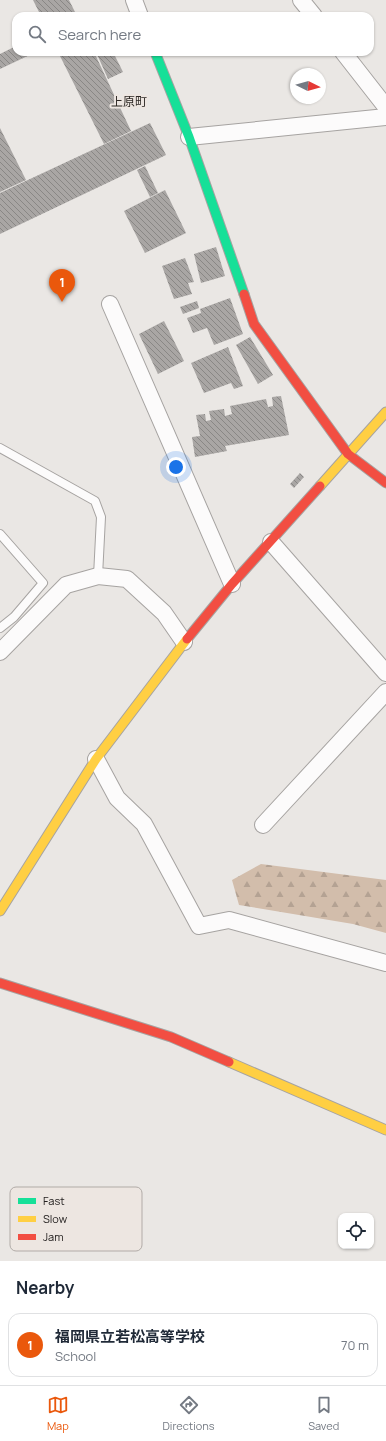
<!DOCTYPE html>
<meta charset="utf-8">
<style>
:root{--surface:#fff;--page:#f6f6f7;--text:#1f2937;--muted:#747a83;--line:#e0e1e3;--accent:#ea580c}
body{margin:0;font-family:Manrope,"Noto Sans JP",sans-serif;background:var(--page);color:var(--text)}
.controls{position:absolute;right:12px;bottom:12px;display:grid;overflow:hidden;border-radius:8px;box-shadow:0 1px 3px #0004}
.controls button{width:36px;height:36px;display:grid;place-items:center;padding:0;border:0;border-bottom:1px solid var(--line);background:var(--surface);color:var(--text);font:20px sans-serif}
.compass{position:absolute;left:290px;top:68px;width:36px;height:36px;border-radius:50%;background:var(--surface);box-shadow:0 1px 3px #0004;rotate:95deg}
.you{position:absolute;left:176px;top:467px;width:14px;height:14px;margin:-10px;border:3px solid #fff;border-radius:50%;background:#1a73e8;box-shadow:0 0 0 6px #1a73e833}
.badge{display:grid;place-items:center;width:26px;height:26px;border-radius:50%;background:var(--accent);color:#fff;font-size:13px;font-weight:700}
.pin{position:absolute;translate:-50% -33px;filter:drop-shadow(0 1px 2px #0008)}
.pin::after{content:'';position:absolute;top:21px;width:14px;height:12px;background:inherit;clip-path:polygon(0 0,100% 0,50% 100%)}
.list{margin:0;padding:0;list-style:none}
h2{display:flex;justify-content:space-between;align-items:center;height:52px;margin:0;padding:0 16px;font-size:17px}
h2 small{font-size:13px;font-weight:400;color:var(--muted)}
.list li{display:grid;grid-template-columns:26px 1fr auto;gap:12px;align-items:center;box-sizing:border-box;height:64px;margin:0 8px 8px;padding:0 8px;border:1px solid var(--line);border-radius:12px}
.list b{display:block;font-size:15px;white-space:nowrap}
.list p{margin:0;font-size:13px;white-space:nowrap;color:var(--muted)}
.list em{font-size:13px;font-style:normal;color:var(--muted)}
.icon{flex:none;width:22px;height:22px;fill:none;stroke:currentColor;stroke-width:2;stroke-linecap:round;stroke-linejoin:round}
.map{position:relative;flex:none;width:386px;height:1261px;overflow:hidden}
.search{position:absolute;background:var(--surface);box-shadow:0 1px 3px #0004;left:12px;right:12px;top:12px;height:44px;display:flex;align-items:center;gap:10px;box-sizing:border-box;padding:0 14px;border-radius:12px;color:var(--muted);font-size:15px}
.sheet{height:124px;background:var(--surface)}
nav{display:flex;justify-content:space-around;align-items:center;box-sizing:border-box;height:56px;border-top:1px solid var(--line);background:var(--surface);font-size:11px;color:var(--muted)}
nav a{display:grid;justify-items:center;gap:2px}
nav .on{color:var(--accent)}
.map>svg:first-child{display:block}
.forest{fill:url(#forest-firs)}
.building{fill:url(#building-back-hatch)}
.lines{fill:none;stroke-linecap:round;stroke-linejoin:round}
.lane-casing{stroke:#a6a3a1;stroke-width:10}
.street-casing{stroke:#a6a3a1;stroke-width:18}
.fast-casing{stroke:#a6a3a1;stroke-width:11}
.slow-casing{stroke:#a6a3a1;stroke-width:11}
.jam-casing{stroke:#a6a3a1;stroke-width:11}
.lane{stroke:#fcfbfb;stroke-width:8}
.street{stroke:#fcfbfb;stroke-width:16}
.fast{stroke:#16e098;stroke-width:9}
.slow{stroke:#ffcf43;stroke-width:9}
.jam{stroke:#f24e42;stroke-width:9}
.labels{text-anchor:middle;stroke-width:4;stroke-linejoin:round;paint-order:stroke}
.quarter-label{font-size:12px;fill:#2d2824;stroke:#ede6e1}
.key{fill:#ede6e1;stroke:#b1aba7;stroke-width:1}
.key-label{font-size:11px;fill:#242120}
</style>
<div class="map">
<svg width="386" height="1261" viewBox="0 0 386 1261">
<defs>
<pattern id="forest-firs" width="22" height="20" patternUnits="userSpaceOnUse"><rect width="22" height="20" fill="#d2bdab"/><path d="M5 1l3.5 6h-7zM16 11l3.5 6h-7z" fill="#b4a293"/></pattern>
<pattern id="building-back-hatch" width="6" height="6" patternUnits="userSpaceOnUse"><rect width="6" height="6" fill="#a9a6a4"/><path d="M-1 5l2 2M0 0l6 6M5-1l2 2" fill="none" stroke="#898785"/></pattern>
</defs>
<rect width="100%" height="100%" fill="#eae7e4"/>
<polygon class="forest" points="261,864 386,880 386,933 353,924 239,905 232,880"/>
<g class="building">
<polygon points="33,0 69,0 77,16 41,16"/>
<polygon points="16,46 16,52 36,52 0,69 0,54"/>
<polygon points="58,52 94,52 131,131 104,144"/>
<polygon points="96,52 113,52 123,72 108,79"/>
<polygon points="150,123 166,155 0,234 0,193"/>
<polygon points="0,128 26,180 0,192"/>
<polygon points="145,166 158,193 150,197 137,170"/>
<polygon points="165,190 186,233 145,253 124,211"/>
<polygon points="216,247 225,276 201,283 194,254"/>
<polygon points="185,258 194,282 188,283 192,294 174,299 162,266"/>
<polygon points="230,298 243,334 214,345 207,328 193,333 187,318 201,313 200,309"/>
<polygon points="197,301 199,308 183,314 180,307"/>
<polygon points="164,321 184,361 158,374 139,334"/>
<polygon points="250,337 273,375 258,384 236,345"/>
<polygon points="228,347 243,386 234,389 231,383 204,393 191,363"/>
<polygon points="281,396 289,435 225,446 227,451 195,457 192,437 200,436 196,415 205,414 206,421 211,420 209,411 224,409 225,416 232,414 230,406 266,399 268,407 273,406 272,397"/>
<polygon points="300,473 304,477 294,488 290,484"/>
</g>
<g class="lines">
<g class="lane-casing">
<g id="lane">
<polyline points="0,448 95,501 101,517 98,576"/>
<polyline points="0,534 43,583 14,617 0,628"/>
</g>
</g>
<g class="street-casing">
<g id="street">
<polyline points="134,0 140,16"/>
<polyline points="301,0 314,16"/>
<polyline points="343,52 386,107"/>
<polyline points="189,137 386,117"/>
<polyline points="110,304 232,584"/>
<polyline points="271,542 386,673"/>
<polyline points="0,652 66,585 98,576 127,579 164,613 184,642"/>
<polyline points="96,759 117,798 144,824 199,926 229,920 386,963"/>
<polyline points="263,825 386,692"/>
</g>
</g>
<g class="fast-casing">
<polyline id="fast" points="155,52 189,137 244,294"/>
</g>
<g class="slow-casing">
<g id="slow">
<polyline points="320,486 386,412"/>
<polyline points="0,911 96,759 187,639"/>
<polyline points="229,1062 386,1130"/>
</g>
</g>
<g class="jam-casing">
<g id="jam">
<polyline points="244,294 254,324 348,454 386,483"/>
<polyline points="187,639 232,584 320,486"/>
<polyline points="0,983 171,1037 229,1062"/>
</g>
</g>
<use href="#lane" class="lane"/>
<use href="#street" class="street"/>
<use href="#fast" class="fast"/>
<use href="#slow" class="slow"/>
<use href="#jam" class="jam"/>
</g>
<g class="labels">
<g class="quarter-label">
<text x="129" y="106">上原町</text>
</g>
</g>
<rect x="10" y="1187" width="132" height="64" rx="6" class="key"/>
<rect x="18" y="1198" width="18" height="6" fill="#16e098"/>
<rect x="18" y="1216" width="18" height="6" fill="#ffcf43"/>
<rect x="18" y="1234" width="18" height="6" fill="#f24e42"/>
<g class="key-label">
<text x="43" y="1205">Fast</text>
<text x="43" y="1223">Slow</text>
<text x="43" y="1241">Jam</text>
</g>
</svg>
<div class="controls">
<button><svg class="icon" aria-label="locate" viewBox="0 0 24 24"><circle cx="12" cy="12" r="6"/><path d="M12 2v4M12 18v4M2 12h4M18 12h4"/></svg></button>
</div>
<svg class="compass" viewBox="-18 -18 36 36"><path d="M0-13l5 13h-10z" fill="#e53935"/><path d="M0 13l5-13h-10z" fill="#747a83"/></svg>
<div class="you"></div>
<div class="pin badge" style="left:62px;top:302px">1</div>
<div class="search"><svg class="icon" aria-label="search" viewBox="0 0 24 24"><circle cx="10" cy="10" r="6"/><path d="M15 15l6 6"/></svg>Search here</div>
</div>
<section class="sheet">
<h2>Nearby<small></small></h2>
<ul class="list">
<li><span class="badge">1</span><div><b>福岡県立若松高等学校</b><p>School</p></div><em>70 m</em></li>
</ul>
</section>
<nav>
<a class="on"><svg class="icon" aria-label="map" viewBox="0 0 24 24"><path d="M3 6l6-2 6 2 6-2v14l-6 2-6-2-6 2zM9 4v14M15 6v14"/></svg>Map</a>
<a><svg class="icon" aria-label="directions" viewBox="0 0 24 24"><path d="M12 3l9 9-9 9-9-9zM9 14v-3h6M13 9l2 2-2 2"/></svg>Directions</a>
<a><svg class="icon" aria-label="saved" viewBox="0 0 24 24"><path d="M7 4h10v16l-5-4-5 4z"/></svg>Saved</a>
</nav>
